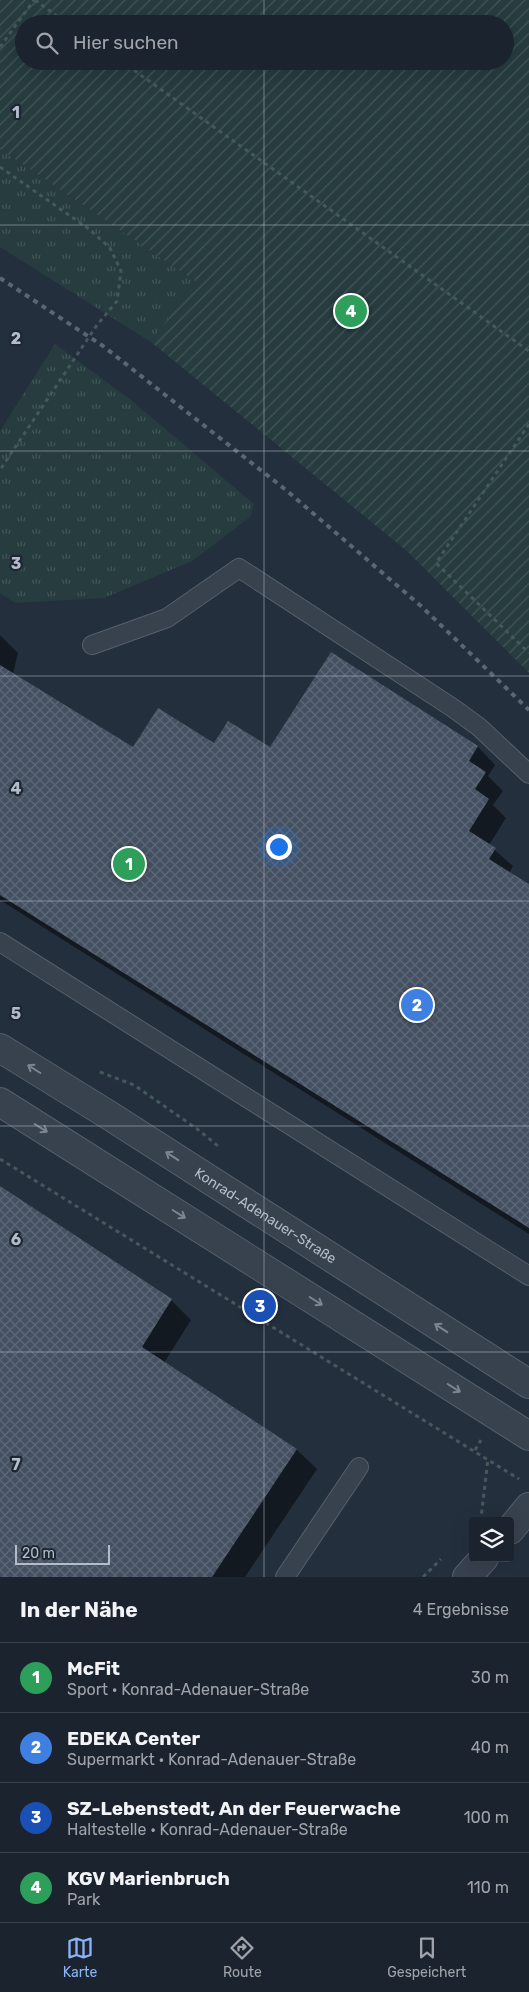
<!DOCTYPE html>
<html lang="de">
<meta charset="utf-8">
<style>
:root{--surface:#1b232e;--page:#282f3a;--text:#f1f3f6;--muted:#a0a4aa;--line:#39404a;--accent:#8ab4f8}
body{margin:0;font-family:Rubik,sans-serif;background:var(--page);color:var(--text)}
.controls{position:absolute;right:15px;bottom:15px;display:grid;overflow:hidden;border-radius:5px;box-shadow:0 5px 20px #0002}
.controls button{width:45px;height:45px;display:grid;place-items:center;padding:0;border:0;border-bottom:1px solid var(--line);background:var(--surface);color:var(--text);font:25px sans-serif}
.scale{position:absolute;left:15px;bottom:12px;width:95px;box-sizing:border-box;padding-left:5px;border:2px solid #b4bcc9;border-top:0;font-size:14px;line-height:18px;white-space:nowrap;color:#b4bcc9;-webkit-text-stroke:4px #1d2633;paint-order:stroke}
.you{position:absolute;left:278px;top:846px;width:18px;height:18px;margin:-12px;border:4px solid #fff;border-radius:50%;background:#1a73e8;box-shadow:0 0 0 8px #1a73e833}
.badge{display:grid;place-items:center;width:32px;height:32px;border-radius:50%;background:var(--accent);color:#fff;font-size:16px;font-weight:700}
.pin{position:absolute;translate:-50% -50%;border:2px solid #fff;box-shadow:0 1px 5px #0006}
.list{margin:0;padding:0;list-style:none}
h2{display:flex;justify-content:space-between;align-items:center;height:65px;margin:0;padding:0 20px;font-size:21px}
h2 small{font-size:16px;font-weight:400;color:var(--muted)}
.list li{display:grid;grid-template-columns:32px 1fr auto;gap:15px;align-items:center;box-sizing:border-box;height:70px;padding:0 20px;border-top:1px solid var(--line)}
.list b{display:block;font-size:19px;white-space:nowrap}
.list p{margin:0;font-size:16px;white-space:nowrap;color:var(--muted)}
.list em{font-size:16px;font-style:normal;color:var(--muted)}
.icon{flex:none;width:28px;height:28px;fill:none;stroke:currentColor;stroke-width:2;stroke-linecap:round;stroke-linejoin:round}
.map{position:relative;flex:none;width:529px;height:1577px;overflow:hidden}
.search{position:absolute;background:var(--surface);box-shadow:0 5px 20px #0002;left:15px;right:15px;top:15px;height:55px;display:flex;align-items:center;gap:12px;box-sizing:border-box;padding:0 18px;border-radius:28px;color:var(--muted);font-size:19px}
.sheet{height:345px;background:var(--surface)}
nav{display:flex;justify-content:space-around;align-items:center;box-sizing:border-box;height:70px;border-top:1px solid var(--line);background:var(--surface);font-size:14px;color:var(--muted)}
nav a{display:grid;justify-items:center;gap:2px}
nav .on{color:var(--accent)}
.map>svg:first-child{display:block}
.grass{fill:url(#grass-tufts)}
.garden{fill:url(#garden-furrows);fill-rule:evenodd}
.shadow{fill:#0007}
.building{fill:url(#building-cross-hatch)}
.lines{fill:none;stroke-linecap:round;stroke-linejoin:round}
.service-casing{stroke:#565f6c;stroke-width:20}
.minor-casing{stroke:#565f6c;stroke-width:30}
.tertiary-casing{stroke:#565f6c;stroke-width:30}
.path{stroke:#44595c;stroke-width:3;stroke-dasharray:4 4;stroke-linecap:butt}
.service{stroke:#38414e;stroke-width:18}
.minor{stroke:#38414e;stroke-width:28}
.tertiary{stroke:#38414e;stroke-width:28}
.rail{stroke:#5a6575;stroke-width:4;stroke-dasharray:5 5;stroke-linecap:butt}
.oneway{stroke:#7c8592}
.grid{fill:none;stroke:#b4bcc9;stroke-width:1;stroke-opacity:0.55}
.labels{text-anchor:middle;stroke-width:4.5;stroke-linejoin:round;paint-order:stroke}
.street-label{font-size:14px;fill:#b4bcc9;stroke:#1d2633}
.grid-label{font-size:16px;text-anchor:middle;font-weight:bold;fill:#b4bcc9;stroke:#1d2633;stroke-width:4.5;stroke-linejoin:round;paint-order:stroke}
</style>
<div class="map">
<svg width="529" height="1577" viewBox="0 0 529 1577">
<defs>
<pattern id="grass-tufts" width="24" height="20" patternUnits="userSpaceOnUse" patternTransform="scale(1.25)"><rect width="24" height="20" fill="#263c3f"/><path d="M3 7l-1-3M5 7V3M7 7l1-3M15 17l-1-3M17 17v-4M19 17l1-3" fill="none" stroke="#435659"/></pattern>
<pattern id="garden-furrows" width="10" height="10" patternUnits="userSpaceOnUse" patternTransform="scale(1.25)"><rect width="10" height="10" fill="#263c3f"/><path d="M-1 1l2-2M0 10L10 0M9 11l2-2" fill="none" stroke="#435659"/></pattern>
<pattern id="building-cross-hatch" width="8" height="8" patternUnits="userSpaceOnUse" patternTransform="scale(1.25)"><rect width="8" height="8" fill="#455162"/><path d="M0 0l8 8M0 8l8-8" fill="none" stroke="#5d6877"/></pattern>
</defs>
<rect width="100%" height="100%" fill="#242f3e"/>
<g class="grass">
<polygon points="0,149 195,281 151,342 0,247"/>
<polygon points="55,344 131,400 254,504 250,517 192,561 104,598 15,603 0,593 0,431"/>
</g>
<path class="garden" d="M0,0h529v673l-122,-122 -256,-209 44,-61 -195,-132zM24,24h481v37h-481z"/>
<g class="shadow">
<polygon points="0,635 18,653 13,674 134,749 214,745 271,749 332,654 478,747 495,765 488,776 503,791 493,805 506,818 489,845 513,866 509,873 529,886 529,1234 0,900"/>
<polygon points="0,1188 171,1300 191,1320 164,1363 297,1450 317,1469 245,1577 0,1577"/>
</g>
<g class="building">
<polygon points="331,652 478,746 469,761 486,772 475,789 489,799 469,831 496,848 489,859 529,884 529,1228 0,895 0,665 133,747 158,708 214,743 228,721 270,747"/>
<polygon points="0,1186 172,1299 142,1347 297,1449 212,1577 0,1577"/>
</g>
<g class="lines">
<g class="service-casing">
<g id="service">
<polyline points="92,645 167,618 239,568 453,708 479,727 529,774"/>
<polyline points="0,942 529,1276"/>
<polyline points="285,1577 359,1467"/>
</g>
</g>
<g class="minor-casing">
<g id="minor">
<polyline points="510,1530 529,1507"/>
<polyline points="467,1577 484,1558"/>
</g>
</g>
<g class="tertiary-casing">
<g id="tertiary">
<path id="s1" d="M0,1048l107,66 422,270"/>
<polyline points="0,1102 529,1436"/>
</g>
</g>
<g class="path">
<polyline points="35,0 68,24"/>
<polyline points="0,47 34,0"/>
<polyline points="121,61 529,351"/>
<polyline points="0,167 89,229 110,248 121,271 117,301 97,325 0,470"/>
<polyline points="529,424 436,563 529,653"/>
<polyline points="100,1072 134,1085 200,1131 219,1147"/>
<polyline points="0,1159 519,1479"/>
<polyline points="475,1450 481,1440"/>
<polyline points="479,1521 481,1518 488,1459"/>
<polyline points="423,1577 441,1559"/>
</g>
<use href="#service" class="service"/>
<use href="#minor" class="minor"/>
<use href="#tertiary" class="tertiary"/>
<polyline class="rail" points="0,278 103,346 286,490 421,606 529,710"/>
</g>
<defs><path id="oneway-shaft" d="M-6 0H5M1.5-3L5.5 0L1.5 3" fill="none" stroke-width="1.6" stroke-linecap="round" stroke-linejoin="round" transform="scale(1.25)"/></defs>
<g class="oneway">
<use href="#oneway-shaft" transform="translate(34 1069) rotate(-148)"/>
<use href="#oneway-shaft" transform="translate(41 1128) rotate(32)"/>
<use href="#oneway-shaft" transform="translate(172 1156) rotate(-147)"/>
<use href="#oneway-shaft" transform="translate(179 1214) rotate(32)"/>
<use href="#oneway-shaft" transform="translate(316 1301) rotate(32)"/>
<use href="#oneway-shaft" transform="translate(441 1328) rotate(-147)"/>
<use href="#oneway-shaft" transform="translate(454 1388) rotate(32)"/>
</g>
<path class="grid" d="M264,0v24M264,61v1516M0,225h529M0,451h529M0,676h529M0,901h529M0,1126h529M0,1352h529"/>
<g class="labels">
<g class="street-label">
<text dy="5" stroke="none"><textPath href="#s1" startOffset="314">Konrad-Adenauer-Straße</textPath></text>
</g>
</g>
<g class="grid-label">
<text x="16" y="118">1</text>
<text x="16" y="344">2</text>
<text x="16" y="569">3</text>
<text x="16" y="794">4</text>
<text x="16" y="1019">5</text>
<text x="16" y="1245">6</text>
<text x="16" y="1470">7</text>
</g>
</svg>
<div class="controls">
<button><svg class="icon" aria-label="layers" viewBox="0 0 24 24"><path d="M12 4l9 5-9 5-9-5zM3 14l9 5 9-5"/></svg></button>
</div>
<div class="scale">20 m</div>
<div class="you"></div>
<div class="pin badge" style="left:129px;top:864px;background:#2e9e5b">1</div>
<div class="pin badge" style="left:417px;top:1005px;background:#3f7fe0">2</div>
<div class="pin badge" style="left:260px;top:1306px;background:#1a4fb4">3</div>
<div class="pin badge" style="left:351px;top:311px;background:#2e9e5b">4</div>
<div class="search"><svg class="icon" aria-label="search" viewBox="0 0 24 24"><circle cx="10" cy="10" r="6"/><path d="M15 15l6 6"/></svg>Hier suchen</div>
</div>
<section class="sheet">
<h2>In der Nähe<small>4 Ergebnisse</small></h2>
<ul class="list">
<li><span class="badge" style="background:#2e9e5b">1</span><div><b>McFit</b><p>Sport · Konrad-Adenauer-Straße</p></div><em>30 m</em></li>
<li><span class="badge" style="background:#3f7fe0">2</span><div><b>EDEKA Center</b><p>Supermarkt · Konrad-Adenauer-Straße</p></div><em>40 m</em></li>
<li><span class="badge" style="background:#1a4fb4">3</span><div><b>SZ-Lebenstedt, An der Feuerwache</b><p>Haltestelle · Konrad-Adenauer-Straße</p></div><em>100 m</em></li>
<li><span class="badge" style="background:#2e9e5b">4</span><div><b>KGV Marienbruch</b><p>Park</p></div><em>110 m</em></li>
</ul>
</section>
<nav>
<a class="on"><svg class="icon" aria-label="map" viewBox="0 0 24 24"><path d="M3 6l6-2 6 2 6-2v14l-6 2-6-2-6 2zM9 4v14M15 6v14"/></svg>Karte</a>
<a><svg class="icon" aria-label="directions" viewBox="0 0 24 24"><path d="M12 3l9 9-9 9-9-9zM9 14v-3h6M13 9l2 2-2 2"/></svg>Route</a>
<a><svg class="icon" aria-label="saved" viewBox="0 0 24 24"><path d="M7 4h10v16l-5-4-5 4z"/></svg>Gespeichert</a>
</nav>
